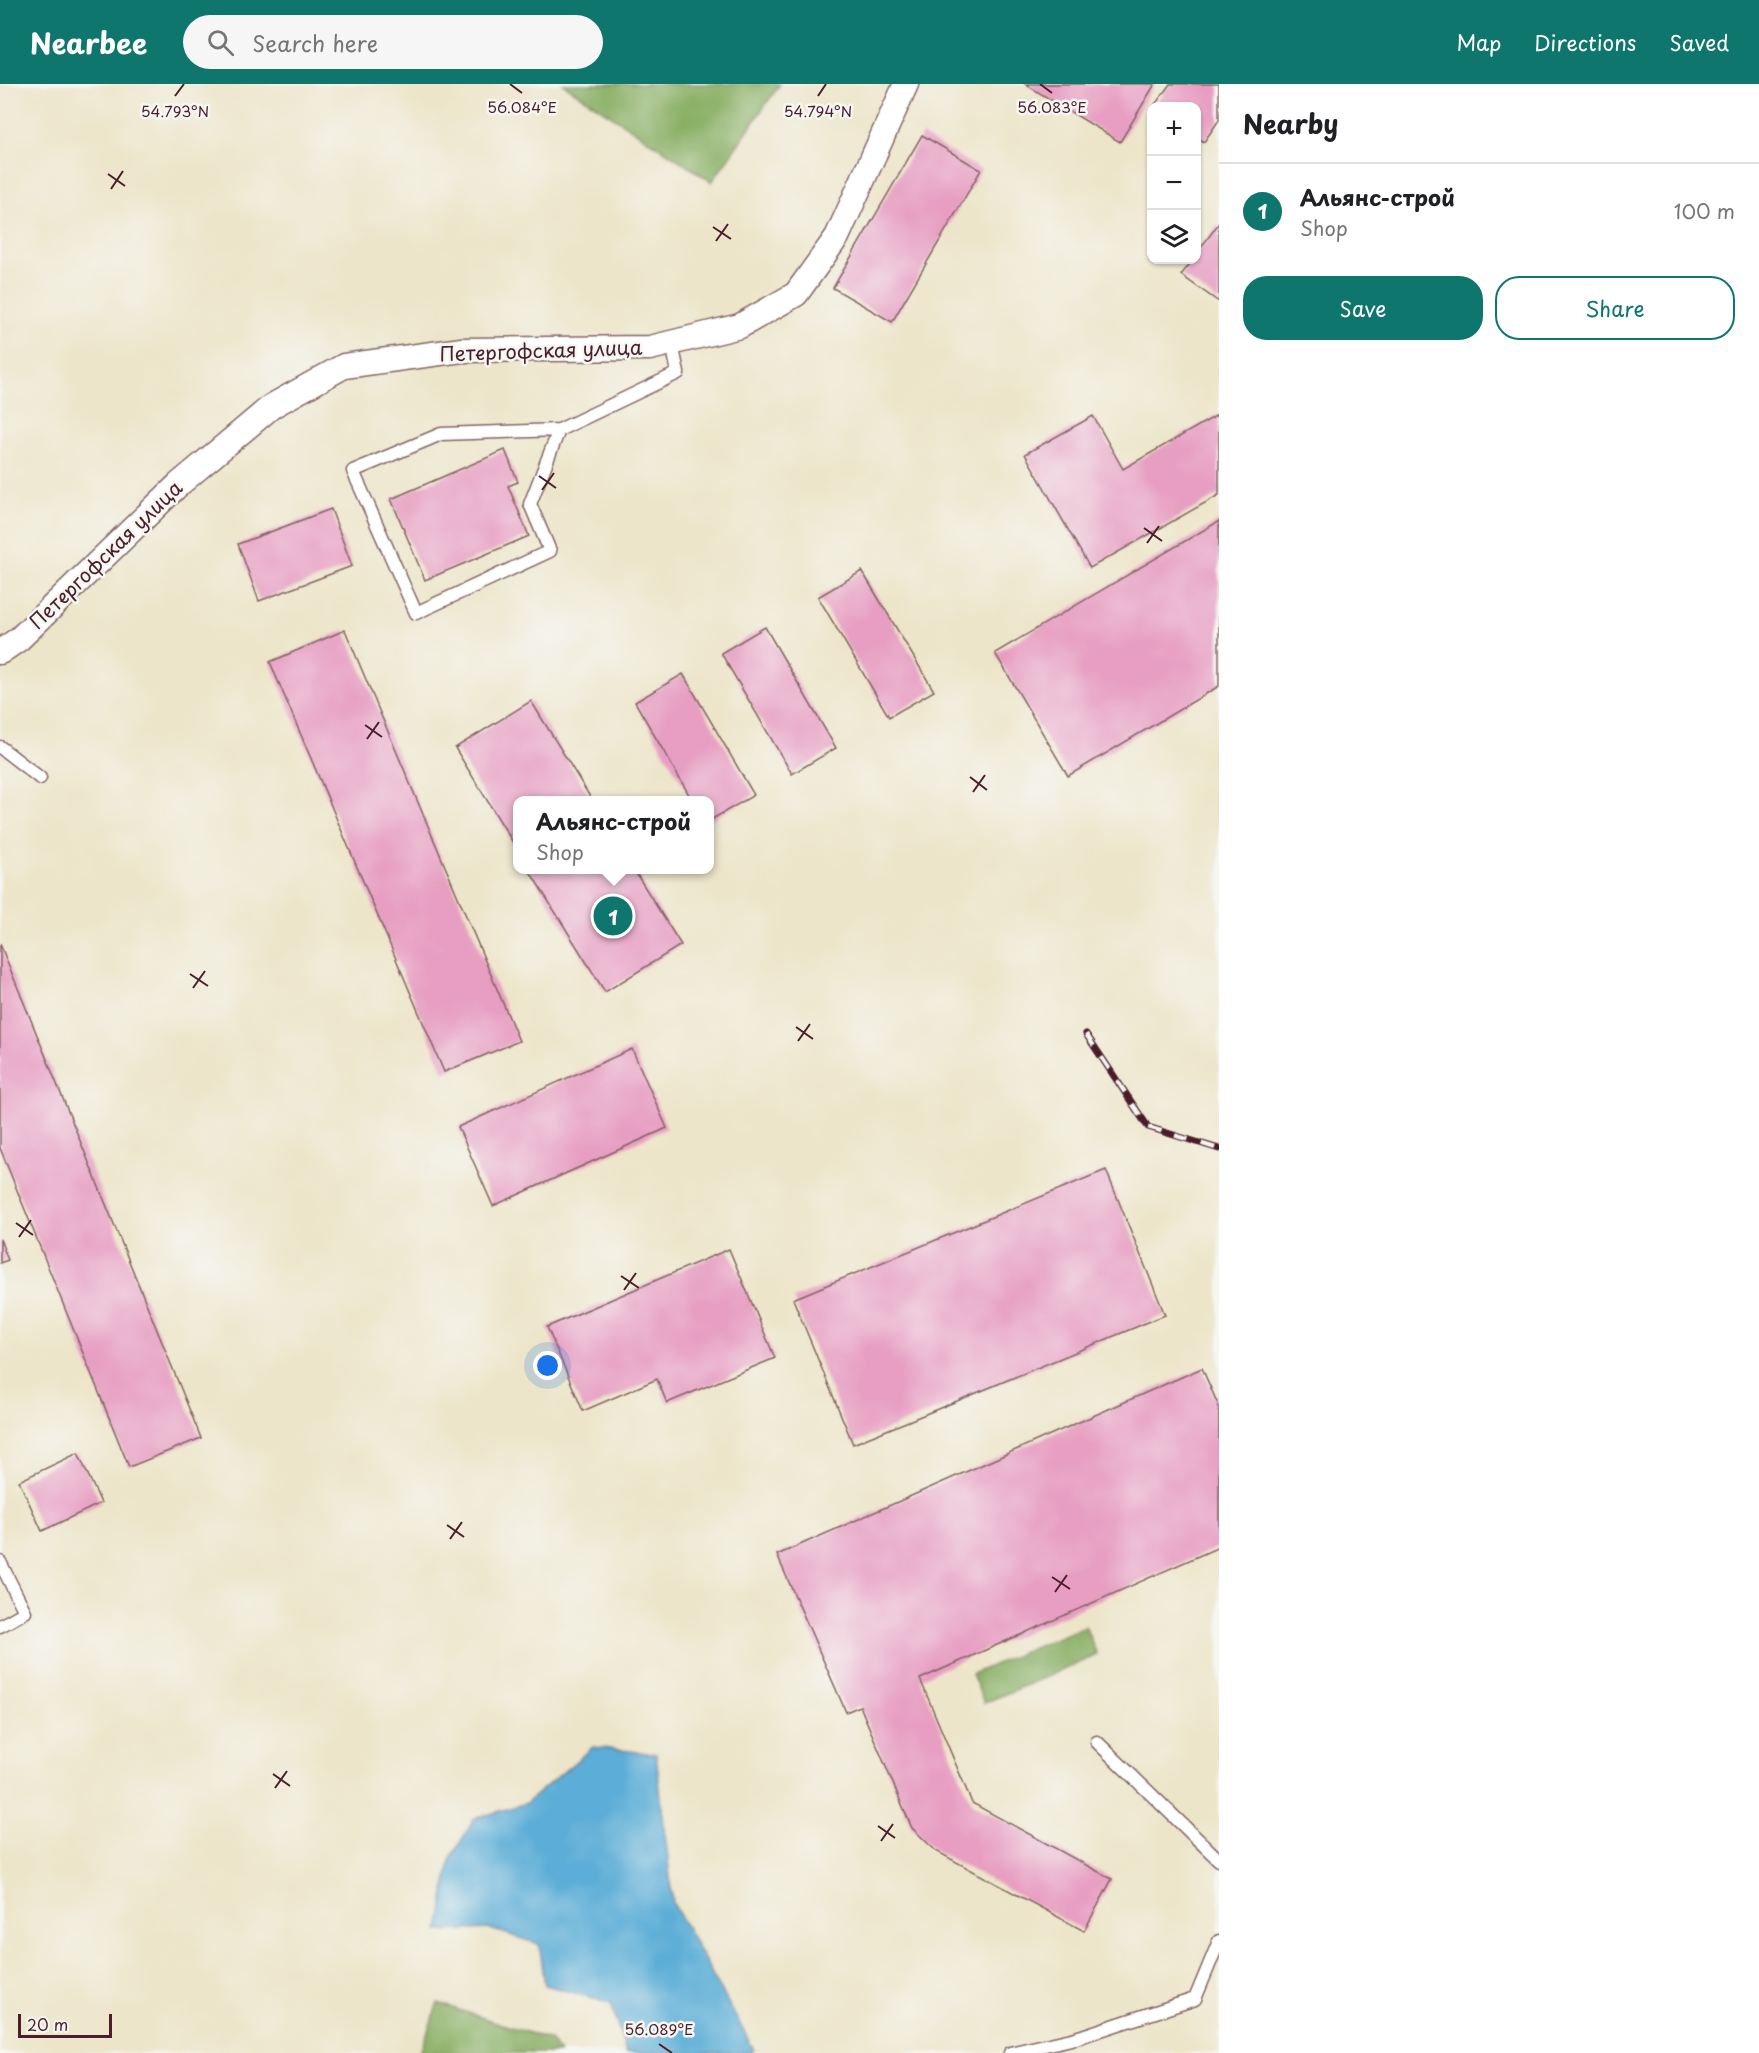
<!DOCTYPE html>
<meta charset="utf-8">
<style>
:root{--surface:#fff;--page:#f6f6f6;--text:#202124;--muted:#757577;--line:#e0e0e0;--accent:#0f766e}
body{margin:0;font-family:"Playpen Sans",sans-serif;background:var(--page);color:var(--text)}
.controls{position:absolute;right:18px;top:18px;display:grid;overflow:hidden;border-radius:12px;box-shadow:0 2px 4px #0004}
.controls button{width:54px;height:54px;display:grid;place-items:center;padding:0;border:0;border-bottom:2px solid var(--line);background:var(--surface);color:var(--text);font:30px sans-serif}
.scale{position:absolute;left:18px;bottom:15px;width:94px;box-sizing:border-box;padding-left:6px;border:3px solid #4a1f2b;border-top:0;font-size:16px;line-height:21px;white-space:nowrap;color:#4a1f2b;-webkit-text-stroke:4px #f6f6f2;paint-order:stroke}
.you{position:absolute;left:548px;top:1282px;width:21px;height:21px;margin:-15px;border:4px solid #fff;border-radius:50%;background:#1a73e8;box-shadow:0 0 0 9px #1a73e833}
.badge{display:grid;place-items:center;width:39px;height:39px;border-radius:50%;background:var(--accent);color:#fff;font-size:20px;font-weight:700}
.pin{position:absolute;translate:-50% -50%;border:3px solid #fff;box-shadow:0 2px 6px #0006}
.popup{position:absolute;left:513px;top:712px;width:201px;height:78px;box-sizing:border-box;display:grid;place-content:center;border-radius:12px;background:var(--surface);filter:drop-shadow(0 2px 4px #0005);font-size:20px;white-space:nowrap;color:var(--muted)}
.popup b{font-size:22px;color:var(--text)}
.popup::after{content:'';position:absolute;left:50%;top:100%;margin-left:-12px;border:12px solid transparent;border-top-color:var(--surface)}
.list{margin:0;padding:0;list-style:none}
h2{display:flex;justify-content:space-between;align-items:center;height:78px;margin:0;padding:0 24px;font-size:26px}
h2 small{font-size:20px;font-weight:400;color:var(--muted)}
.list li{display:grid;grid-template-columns:39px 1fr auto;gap:18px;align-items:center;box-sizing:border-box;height:96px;padding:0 24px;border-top:2px solid var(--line)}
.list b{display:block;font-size:22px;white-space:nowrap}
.list p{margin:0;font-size:20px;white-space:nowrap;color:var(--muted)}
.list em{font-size:20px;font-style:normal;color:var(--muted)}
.actions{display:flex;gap:12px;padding:18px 24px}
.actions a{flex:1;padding:14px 0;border:2px solid var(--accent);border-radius:24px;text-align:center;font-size:21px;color:var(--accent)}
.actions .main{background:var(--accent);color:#fff}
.icon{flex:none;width:33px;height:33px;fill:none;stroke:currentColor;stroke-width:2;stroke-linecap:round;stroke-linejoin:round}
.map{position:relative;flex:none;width:1219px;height:1969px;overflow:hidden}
header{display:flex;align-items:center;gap:36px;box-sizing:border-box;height:84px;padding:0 30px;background:var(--accent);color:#fff}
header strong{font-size:28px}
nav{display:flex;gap:33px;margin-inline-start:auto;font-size:21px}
.search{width:420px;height:54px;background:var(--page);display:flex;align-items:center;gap:15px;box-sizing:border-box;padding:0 21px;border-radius:33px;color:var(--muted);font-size:22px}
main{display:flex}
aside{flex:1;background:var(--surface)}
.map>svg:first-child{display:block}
.forest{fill:#88af64;stroke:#696748;stroke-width:1.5}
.water{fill:#5cadd7;stroke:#536681;stroke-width:1.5}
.building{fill:#e79ec2}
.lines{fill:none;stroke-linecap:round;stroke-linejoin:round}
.service-casing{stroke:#836462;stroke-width:15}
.minor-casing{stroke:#836462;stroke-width:27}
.service{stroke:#fff;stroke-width:12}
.minor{stroke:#fff;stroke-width:24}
.rail-casing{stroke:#4a1f2b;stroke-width:7}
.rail{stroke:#f6f6f2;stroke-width:4.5;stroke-dasharray:14;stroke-linecap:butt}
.ticks{fill:none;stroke:#4a1f2b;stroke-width:2}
.labels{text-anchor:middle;stroke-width:5;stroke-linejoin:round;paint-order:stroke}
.street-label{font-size:20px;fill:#4a1f2b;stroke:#f6f6f2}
.ticks-label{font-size:15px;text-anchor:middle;fill:#4a1f2b;stroke:#f6f6f2;stroke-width:5;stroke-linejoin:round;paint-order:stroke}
</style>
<header>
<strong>Nearbee</strong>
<div class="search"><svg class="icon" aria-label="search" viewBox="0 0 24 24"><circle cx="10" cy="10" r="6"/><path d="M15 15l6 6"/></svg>Search here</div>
<nav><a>Map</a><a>Directions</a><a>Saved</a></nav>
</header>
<main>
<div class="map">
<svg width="1219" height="1969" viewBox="0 0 1219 1969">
<rect width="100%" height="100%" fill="#f6f6f2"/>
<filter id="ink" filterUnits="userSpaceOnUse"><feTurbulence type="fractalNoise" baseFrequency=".0167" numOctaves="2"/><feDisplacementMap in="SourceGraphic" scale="12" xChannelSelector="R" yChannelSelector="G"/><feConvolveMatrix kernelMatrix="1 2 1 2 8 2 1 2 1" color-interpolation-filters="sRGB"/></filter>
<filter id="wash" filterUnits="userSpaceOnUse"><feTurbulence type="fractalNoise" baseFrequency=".008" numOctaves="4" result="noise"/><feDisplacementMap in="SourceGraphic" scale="24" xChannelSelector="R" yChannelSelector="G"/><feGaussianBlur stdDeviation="1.35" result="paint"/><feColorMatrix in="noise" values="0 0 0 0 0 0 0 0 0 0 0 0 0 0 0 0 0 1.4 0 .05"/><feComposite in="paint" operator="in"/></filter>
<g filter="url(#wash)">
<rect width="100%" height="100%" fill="#ede5c9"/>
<g class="forest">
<polygon points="563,0 780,0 712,98"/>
<polygon points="1085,1542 1097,1571 984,1619 972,1590"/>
<polygon points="438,1919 550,1956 559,1969 420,1969"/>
</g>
<polygon class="water" points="593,1663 656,1670 673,1819 754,1966 749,1969 626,1969 611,1919 545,1901 539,1860 490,1845 439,1847 450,1776 474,1735 526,1719"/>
<g id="blocks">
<g class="building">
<polygon points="1025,0 1155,0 1120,58"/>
<polygon points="1170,0 1219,0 1219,36 1204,58 1196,53 1196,22 1154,22"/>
<polygon points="922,51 981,86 892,238 833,204"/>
<polygon points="1219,139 1219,218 1181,191 1193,176 1196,176 1196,170"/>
<polygon points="1219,330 1219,411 1090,484 1025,370 1093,332 1123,385"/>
<polygon points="505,366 518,398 508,402 529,452 425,496 391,415"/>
<polygon points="331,425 352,482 259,517 238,460"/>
<polygon points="1219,437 1219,602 1068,692 995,569"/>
<polygon points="862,487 934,607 889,633 818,513"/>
<polygon points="765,543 836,664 792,690 721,569"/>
<polygon points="345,546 519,957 444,988 270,578"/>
<polygon points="683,590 754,711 709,737 709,716 692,716 635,618"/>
<polygon points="531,617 592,716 517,716 517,765 455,664"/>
<polygon points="529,786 634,786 681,861 605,908"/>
<polygon points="0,860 201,1354 129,1383 0,1064"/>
<polygon points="632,965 667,1044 493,1122 458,1043"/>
<polygon points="1106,1086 1165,1231 853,1360 793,1215"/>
<polygon points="0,1155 8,1176 0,1179"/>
<polygon points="729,1165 775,1274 667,1319 657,1295 583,1327 547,1243"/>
<polygon points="1202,1284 1219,1323 1219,1463 920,1595 972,1719 1112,1795 1084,1847 936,1767 912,1744 860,1622 846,1628 777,1471"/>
<polygon points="78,1369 101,1419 42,1447 19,1397"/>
</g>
</g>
</g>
<g filter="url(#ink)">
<use href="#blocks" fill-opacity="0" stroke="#836462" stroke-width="1.5"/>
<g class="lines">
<g class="service-casing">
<g id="service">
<polyline points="559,346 530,420 550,467 416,529 353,387 441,350 559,346 678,289 672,259"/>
<polyline points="0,663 40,694"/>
<polyline points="0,1478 25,1528 0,1542"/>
<polyline points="1097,1658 1219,1776"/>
<polyline points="1010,1969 1076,1954 1195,1915 1219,1857"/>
</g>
</g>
<g class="minor-casing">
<polyline id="minor" points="0,568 19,555 178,401 272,322 344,282 462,266 650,264 740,242 796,210 837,153 906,0"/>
</g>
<use href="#service" class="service"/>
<use href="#minor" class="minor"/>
<g class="rail-casing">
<polyline id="rail" points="1086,950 1148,1043 1219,1065"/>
</g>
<use href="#rail" class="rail"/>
</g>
</g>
<path class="ticks" d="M510,0l12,9M1040,0l12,9M175,12l9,-12M818,12l8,-12M108,90l17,12M111,105l12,-18M713,143l18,12M716,157l12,-17M539,392l17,12M542,406l12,-17M1144,444l18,13M1147,459l12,-17M365,641l17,12M367,655l12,-17M970,693l17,13M973,708l12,-17M190,890l18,12M193,904l12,-17M796,943l17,12M798,957l12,-17M16,1139l17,12M19,1153l12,-17M621,1192l18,12M624,1206l12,-17M447,1441l17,12M450,1455l12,-17M1052,1493l18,12M1055,1508l12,-17M273,1690l17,12M275,1704l12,-17M878,1742l17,12M881,1757l12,-17M659,1960l13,9"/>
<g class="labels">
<g class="street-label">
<text transform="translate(541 267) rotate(-2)" y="7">Петергофская улица</text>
<text transform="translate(106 471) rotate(-44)" y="7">Петергофская улица</text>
</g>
</g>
<g class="ticks-label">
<text x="1052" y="29">56.083°E</text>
<text x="522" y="29">56.084°E</text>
<text x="175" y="33">54.793°N</text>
<text x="818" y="33">54.794°N</text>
<text x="659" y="1951">56.089°E</text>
</g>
</svg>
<div class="controls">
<button>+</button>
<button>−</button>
<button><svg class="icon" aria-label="layers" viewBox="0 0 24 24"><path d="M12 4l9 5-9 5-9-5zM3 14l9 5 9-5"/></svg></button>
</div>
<div class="scale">20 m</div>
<div class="you"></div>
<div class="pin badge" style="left:613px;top:832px">1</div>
<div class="popup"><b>Альянс-строй</b>Shop</div>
</div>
<aside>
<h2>Nearby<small></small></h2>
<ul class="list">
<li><span class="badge">1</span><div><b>Альянс-строй</b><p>Shop</p></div><em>100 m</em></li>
</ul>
<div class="actions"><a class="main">Save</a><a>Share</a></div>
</aside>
</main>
